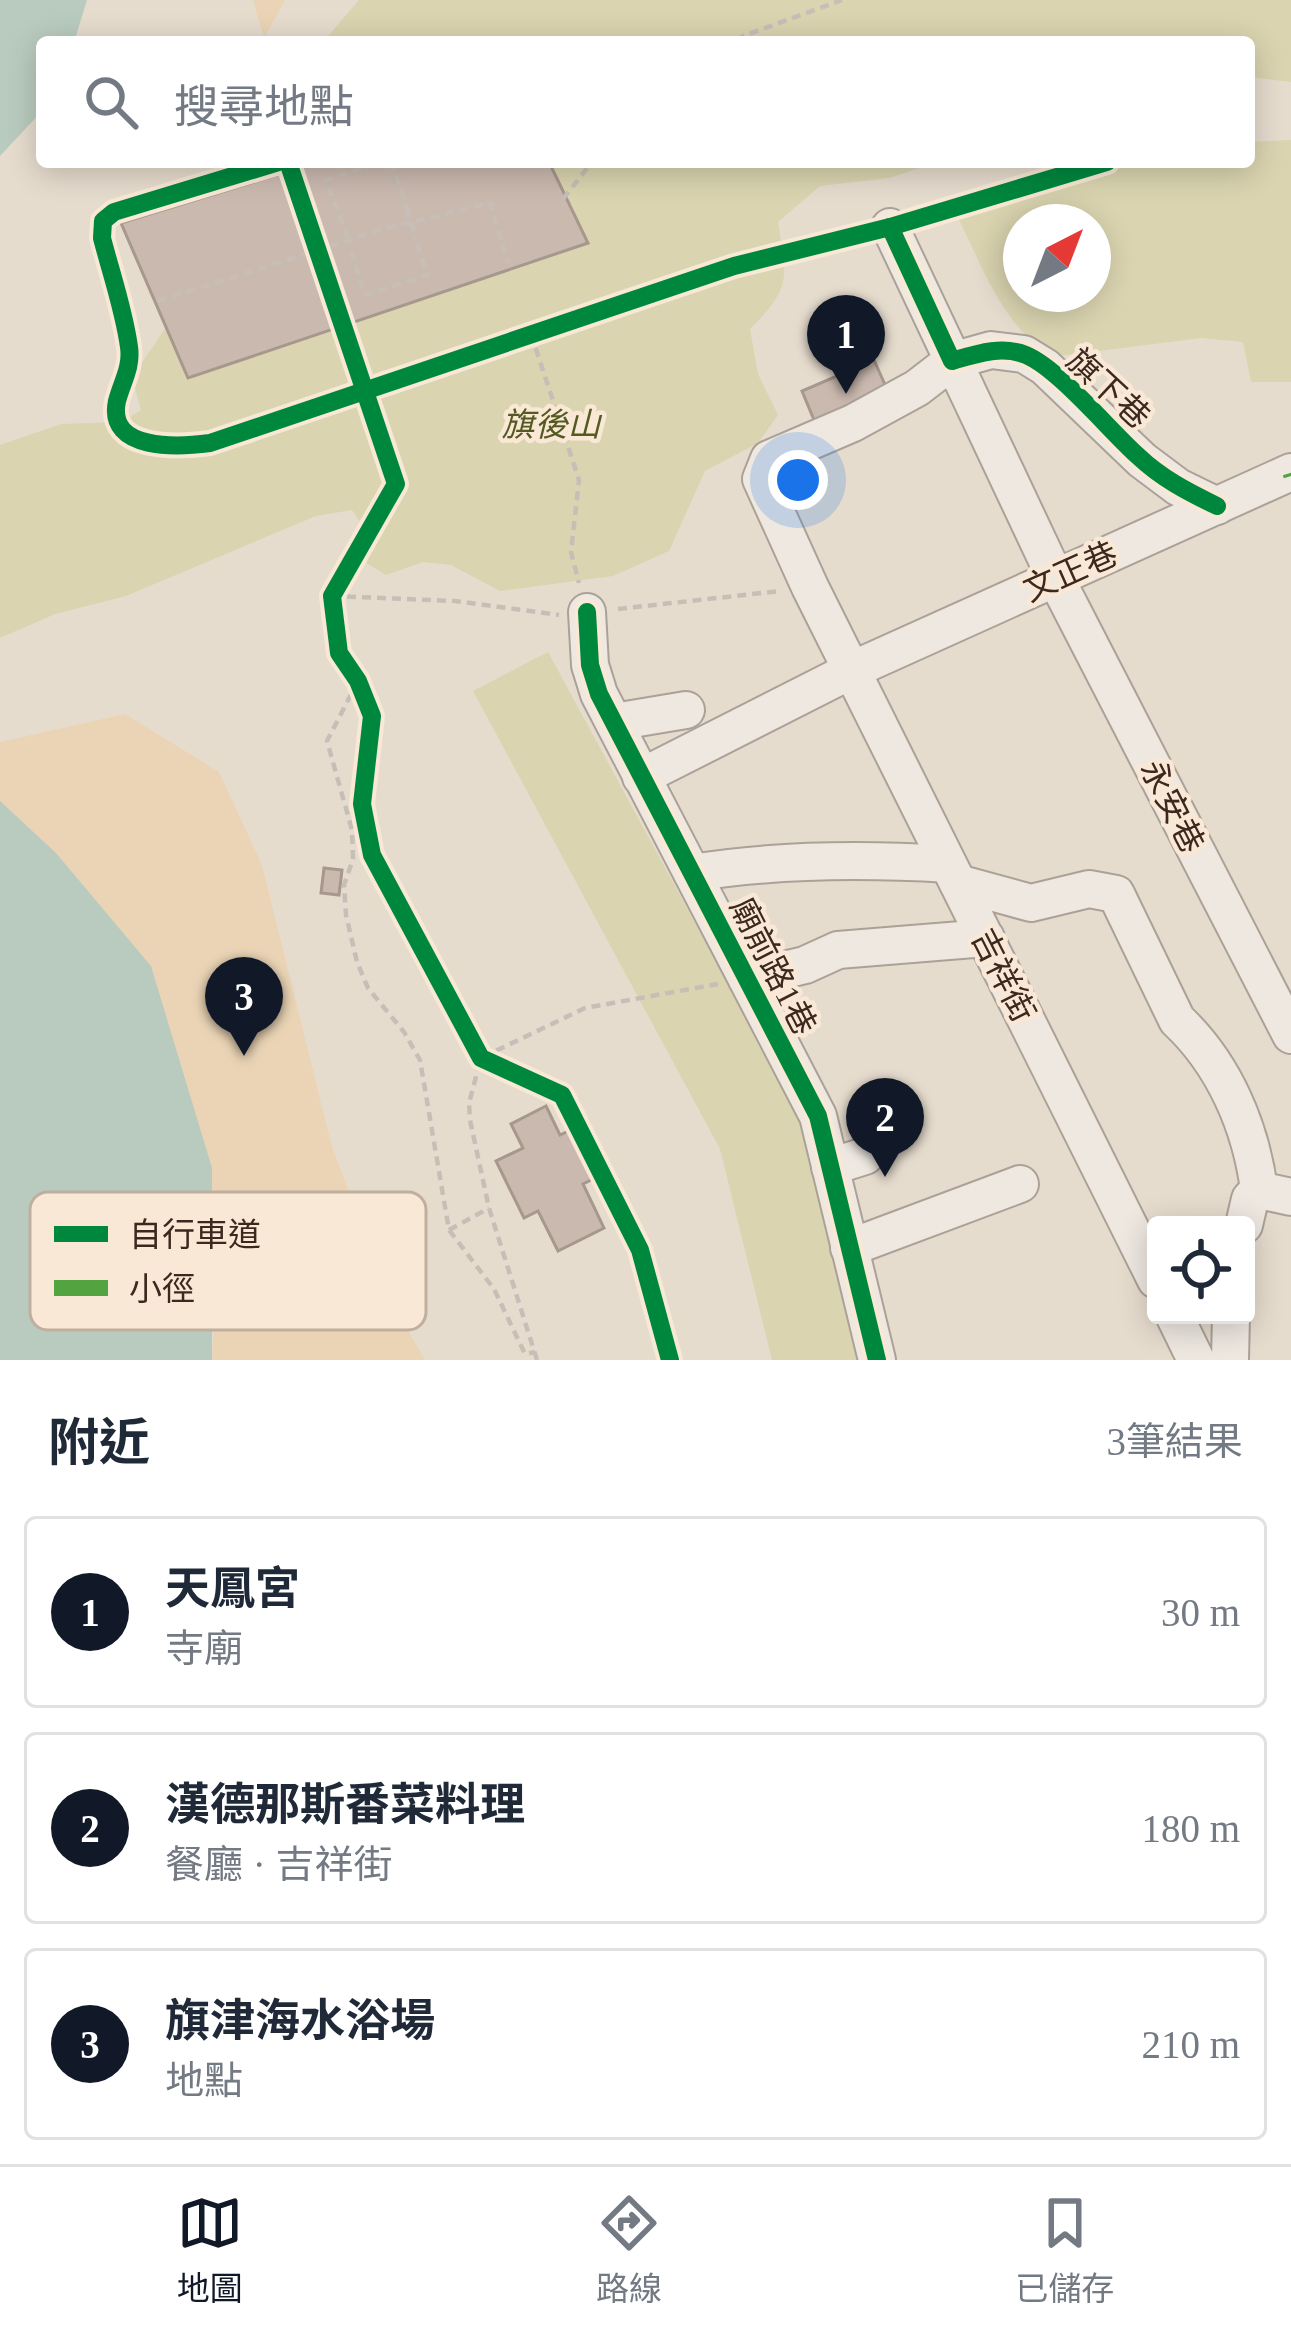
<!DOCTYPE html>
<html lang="zh-TW">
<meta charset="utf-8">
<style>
:root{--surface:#fff;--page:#f2f2f3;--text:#1f2937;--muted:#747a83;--line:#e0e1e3;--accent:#111827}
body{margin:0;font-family:"Times New Roman","Noto Sans TC",serif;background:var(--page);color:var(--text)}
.controls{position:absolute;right:36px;bottom:36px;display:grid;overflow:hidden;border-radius:12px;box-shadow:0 6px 30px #0003}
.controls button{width:108px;height:108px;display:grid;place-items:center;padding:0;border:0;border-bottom:3px solid var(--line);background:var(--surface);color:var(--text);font:60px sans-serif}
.compass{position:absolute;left:1003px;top:204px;width:108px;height:108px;border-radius:50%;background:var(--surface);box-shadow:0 6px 30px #0003;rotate:42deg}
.you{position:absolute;left:798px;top:480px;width:42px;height:42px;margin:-30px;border:9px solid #fff;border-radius:50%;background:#1a73e8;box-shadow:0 0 0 18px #1a73e833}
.badge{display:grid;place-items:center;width:78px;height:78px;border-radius:50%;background:var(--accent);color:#fff;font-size:39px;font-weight:700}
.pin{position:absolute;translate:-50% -99px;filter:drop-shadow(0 3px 6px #0008)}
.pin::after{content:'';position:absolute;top:63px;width:42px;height:36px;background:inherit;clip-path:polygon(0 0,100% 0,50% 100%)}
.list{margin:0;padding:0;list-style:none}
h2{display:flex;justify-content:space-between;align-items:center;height:156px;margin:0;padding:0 48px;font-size:51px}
h2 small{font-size:39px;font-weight:400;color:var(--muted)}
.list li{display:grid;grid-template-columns:78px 1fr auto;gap:36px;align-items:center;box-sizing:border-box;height:192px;margin:0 24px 24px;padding:0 24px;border:3px solid var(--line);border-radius:12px}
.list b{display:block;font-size:45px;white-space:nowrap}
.list p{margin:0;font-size:39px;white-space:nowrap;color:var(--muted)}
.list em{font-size:39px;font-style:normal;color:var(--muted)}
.icon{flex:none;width:66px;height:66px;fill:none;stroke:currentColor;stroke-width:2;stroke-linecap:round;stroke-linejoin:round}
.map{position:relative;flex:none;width:1291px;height:1360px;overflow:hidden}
.search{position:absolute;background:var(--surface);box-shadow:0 6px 30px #0003;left:36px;right:36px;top:36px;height:132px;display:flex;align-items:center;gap:30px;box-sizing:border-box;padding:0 42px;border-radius:12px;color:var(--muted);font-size:45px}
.sheet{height:804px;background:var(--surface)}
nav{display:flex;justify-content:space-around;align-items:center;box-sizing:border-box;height:168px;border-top:3px solid var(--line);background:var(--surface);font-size:33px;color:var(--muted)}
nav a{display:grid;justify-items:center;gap:6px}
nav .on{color:var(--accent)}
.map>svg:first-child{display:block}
.green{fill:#dad4b0;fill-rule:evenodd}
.sand{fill:#ead4b5}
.water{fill:#b9cbbe}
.building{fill:#cab9af;stroke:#a7978d;stroke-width:3}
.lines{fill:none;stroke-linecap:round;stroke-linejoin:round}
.minor-casing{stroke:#aca197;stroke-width:40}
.path{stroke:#c7bfb7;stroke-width:4.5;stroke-dasharray:9 6;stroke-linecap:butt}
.minor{stroke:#eee8e1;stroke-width:36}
.path-bridge{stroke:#c7bfb7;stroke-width:4.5;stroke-dasharray:9 6;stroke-linecap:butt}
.quiet{stroke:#54a341;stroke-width:15;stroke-dasharray:30 15;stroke-linecap:butt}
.cycleway-casing{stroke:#f8e8d5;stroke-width:26}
.cycleway{stroke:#00873e;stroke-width:18}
.labels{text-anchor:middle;stroke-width:9;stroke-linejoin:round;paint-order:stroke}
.street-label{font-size:33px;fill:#3c281e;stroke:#f8e8d5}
.park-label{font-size:33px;font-style:italic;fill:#555a23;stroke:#f8e8d5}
.key{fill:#f8e8d5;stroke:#c0ae9e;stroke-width:3}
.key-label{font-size:33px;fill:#3c281e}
</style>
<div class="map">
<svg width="1291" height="1360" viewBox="0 0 1291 1360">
<rect width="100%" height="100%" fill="#e6dcce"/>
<g class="green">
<polygon points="359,0 1291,0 1291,82 1249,77 1249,42 323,42"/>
<path d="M1291,140v242h-40l-8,-40 -42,-4 -142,18c-53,-19 -76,-89 -100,-136l180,-58h110v-20zM1021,222h72v72h-72z"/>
<path d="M549,162h388l-48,16 -69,8 -42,36c9,57 14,65 -28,107l8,45 20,41 -20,28 -53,28 -36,80 -56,25 -113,15 -49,-26 -28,-3 -37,13 -21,-13 -5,-40 -8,-12 -36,6 -190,80 -71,18 -55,24v-193l61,-21 61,-2 19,-12 -9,-33 35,-51 22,52 398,-135z"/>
<polygon points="548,652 803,1122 863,1360 772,1360 720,1149 473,691"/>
</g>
<g class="sand">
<polygon points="253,0 285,0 264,38"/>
<polygon points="125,714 219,772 262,865 332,1147 391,1301 425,1360 212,1360 214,1321 151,966 56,853 0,801 0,742"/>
</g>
<g class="water">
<polygon points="0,0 87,0 74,42 42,42 42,111 0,156"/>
<polygon points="0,801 56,853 151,966 212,1168 212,1360 0,1360"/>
</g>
<g class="building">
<polygon points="319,162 549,162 588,243 188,378 121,223"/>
<polygon points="874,360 890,396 817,427 802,391"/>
<polygon points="324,868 342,870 339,895 321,893"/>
<polygon points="546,1106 560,1135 575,1128 599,1176 583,1184 604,1228 558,1251 538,1211 524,1218 496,1161 523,1148 511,1124"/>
</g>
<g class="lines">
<g class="minor-casing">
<g id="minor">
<polyline points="890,227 1055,577 1291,1035"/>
<polyline points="587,612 590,665 599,694 818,1116 877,1360"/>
<polyline points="614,722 686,710"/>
<polyline points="641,777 852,670 1291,472"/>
<path d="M692,873c85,-14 171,-14 256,-9"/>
<path d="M958,883l73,20 58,-14 27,5 61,126c47,44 74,107 82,170"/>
<polyline points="747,979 805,965 838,950 986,938"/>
<polyline points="830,1167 865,1156 874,1144"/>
<polyline points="1244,1225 1250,1199 1259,1190 1291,1197"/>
<polyline points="849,1248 1020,1184"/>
<polyline points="1156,1280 810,587 761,479 769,459 853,423 917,388 952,361 991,350 1024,354 1045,367 1142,460 1178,487 1217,506"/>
<polyline points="1174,1315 1196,1360"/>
<polyline points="1230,1360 1231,1315"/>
</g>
</g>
<g class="path">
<polyline points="738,42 743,36 842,0"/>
<path d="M279,162l-165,50 -11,9 -1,17c9,35 22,72 27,109 3,20 -7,35 -12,54 -11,51 63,46 93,42l524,-177 125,-31"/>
<polyline points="391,162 407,208"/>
<polyline points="563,199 592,162"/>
<polyline points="348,238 326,180 382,162"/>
<polyline points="351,251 365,295 427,275 416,239"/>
<polyline points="158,301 387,228 490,203 508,263"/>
<polyline points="531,334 579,480 571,552 579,583"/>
<polyline points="332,596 455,601 559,615"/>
<polyline points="618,609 780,591"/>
<polyline points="358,681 327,741 352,830 353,859 344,885 346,915 357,962 368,988 404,1032 420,1060 449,1230 494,1289 525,1354 535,1352"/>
<polyline points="449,1230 489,1208"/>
<polyline points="537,1360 489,1208 470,1120 469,1103 481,1058 585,1008 718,984"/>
</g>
<use href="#minor" class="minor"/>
<polyline class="path-bridge" points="407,208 416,239"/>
<polyline class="quiet" points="1290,473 1291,476"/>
<g class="cycleway-casing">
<g id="cycleway">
<path d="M279,162l-165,50 -11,9 -1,17c9,35 22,72 27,109 3,20 -7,35 -12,54 -11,51 63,46 93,42l524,-177 156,-39 217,-65"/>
<polyline points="288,162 396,484 332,596 339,653 358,681 372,716 362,804 372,855 481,1058 562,1095 640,1250 670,1360"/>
<path d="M890,227l62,134c24,-7 50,-16 74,-6 33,14 83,75 112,101 23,22 50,36 79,50"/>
<polyline points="587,612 590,665 599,694 818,1116 877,1360"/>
</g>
</g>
<use href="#cycleway" class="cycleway"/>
</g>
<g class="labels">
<g class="street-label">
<text transform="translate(1109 388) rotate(43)" y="12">旗下巷</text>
<text transform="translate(1070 571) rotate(-24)" y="12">文正巷</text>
<text transform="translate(1173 806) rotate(63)" y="12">永安巷</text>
<text transform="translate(774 966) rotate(63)" y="12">廟前路1巷</text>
<text transform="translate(1004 975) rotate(63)" y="12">吉祥街</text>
</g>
<g class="park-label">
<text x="551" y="436">旗後山</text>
</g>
</g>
<rect x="30" y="1192" width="396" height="138" rx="18" class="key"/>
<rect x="54" y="1226" width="54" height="16" fill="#00873e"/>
<rect x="54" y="1280" width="54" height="16" fill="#54a341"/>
<g class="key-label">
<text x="129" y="1246">自行車道</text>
<text x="129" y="1300">小徑</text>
</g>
</svg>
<div class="controls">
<button><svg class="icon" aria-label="locate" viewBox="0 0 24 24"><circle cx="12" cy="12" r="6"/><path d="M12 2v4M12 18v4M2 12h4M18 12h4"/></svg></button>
</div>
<svg class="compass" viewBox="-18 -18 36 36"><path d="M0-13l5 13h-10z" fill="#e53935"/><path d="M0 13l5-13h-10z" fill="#747a83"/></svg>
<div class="you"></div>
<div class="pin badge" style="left:846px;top:394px">1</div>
<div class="pin badge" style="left:885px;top:1177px">2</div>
<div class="pin badge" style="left:244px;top:1056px">3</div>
<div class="search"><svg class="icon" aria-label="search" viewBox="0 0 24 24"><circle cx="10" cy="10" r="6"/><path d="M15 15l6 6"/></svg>搜尋地點</div>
</div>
<section class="sheet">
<h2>附近<small>3筆結果</small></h2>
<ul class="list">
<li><span class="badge">1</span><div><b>天鳳宮</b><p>寺廟</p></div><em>30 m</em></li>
<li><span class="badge">2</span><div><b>漢德那斯番菜料理</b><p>餐廳 · 吉祥街</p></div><em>180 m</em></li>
<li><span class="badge">3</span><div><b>旗津海水浴場</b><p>地點</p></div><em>210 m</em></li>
</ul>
</section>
<nav>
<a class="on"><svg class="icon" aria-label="map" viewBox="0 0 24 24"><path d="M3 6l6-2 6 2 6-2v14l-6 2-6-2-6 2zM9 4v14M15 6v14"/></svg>地圖</a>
<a><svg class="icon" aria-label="directions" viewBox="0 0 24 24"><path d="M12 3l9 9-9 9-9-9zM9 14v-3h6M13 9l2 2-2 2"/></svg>路線</a>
<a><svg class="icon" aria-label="saved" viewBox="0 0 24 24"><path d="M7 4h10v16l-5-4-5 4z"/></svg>已儲存</a>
</nav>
